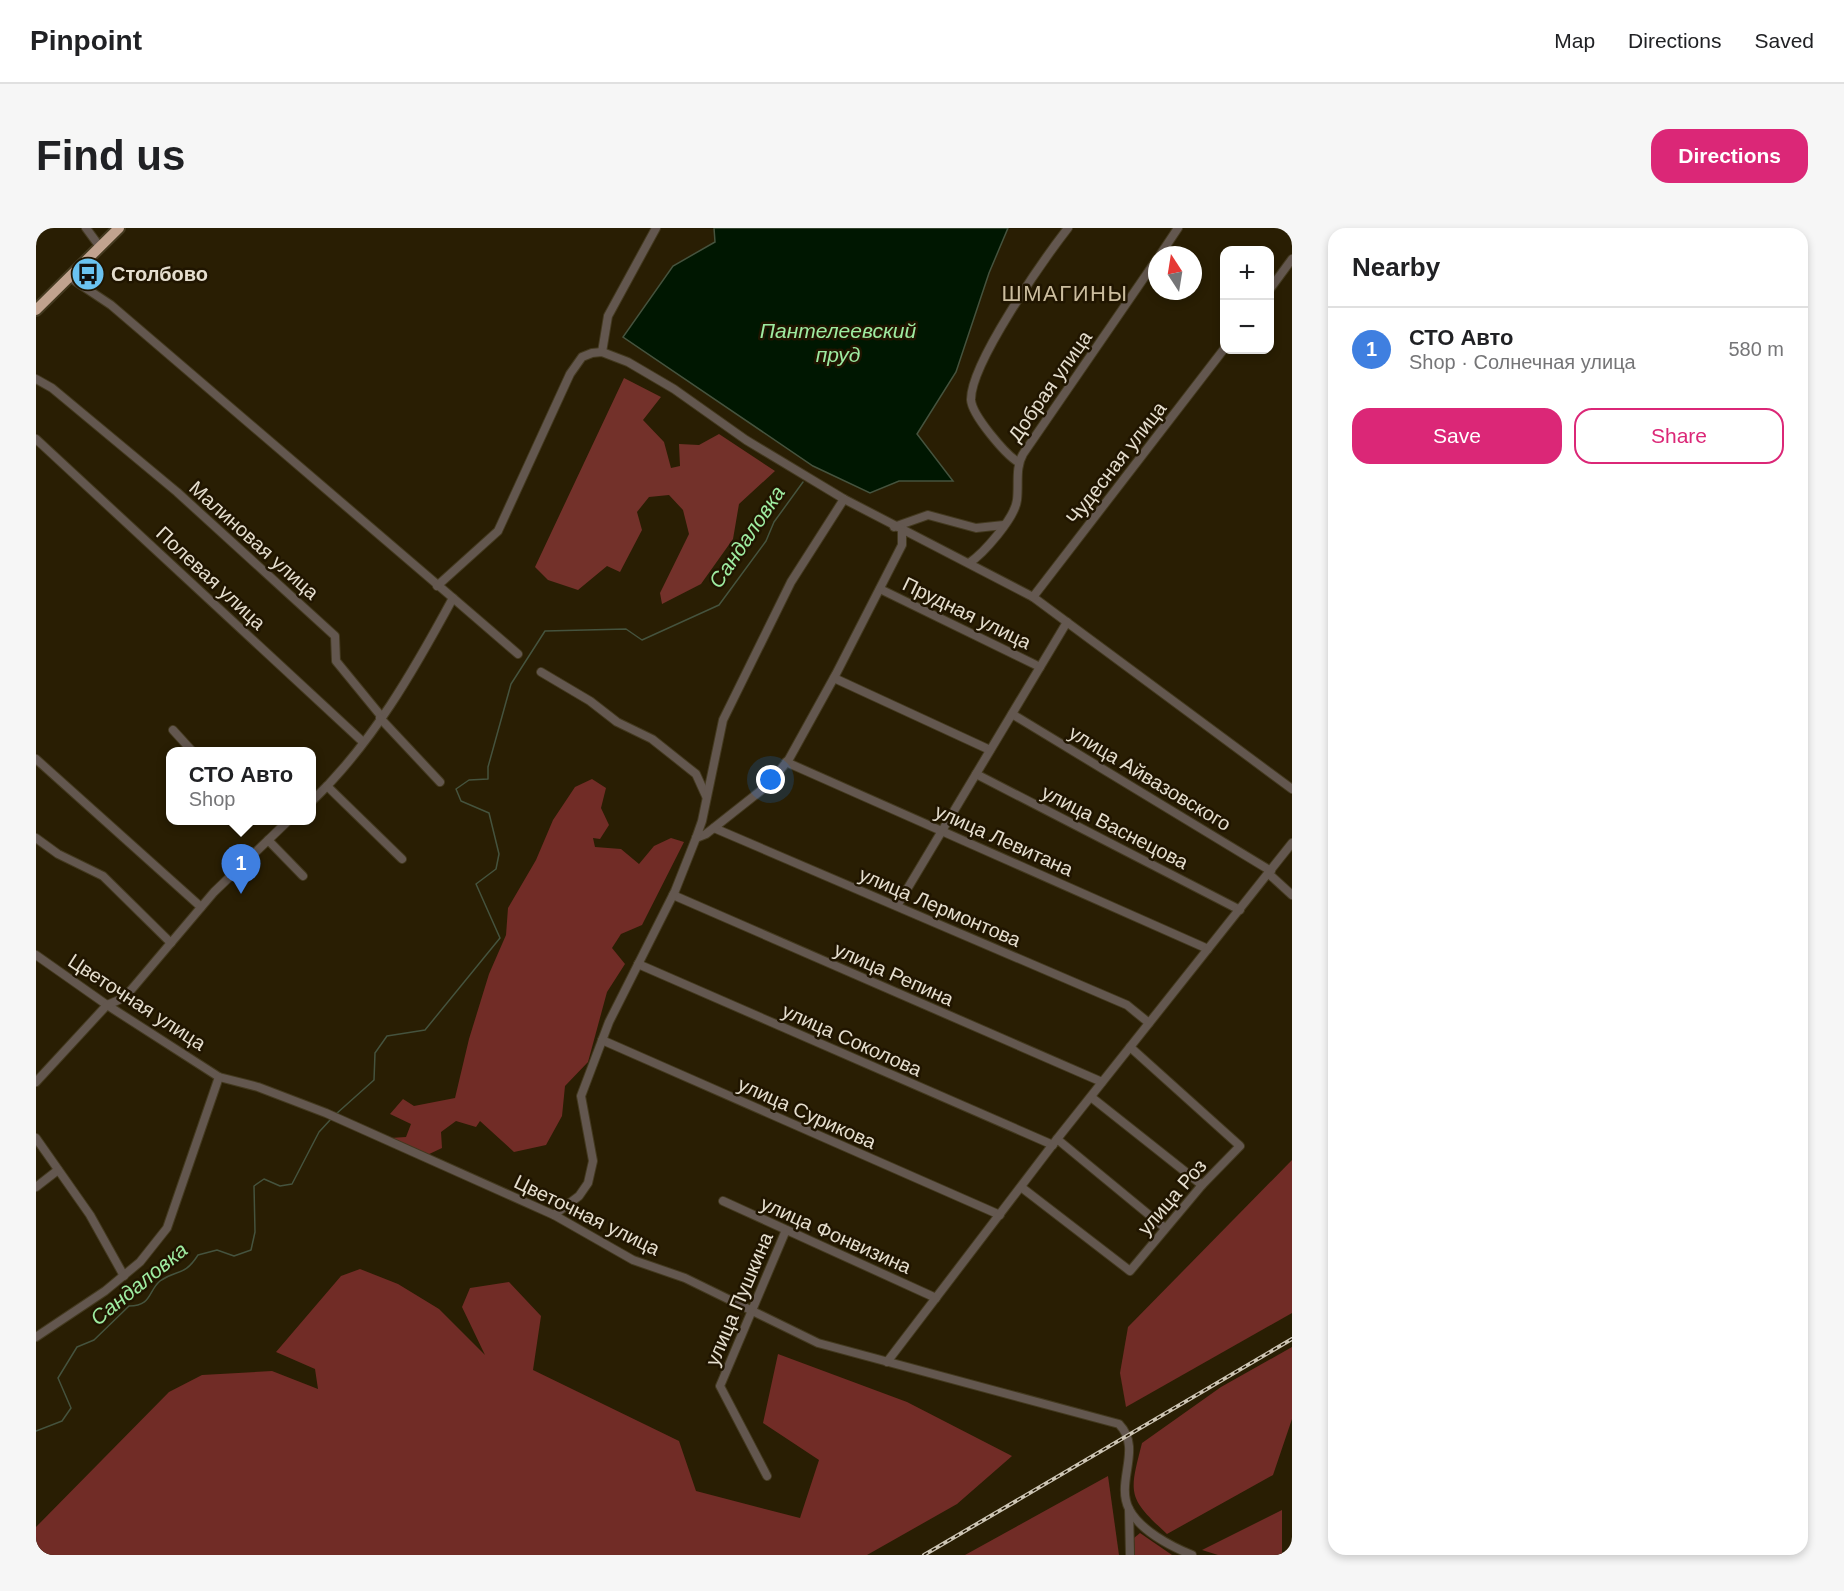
<!DOCTYPE html>
<meta charset="utf-8">
<style>
:root{--surface:#fff;--page:#f6f6f6;--text:#202124;--muted:#757577;--line:#e0e0e0;--accent:#db2777}
body{margin:0;font-family:Arial,sans-serif;background:var(--page);color:var(--text)}
.controls{position:absolute;right:18px;top:18px;display:grid;overflow:hidden;border-radius:12px;box-shadow:0 3px 9px #0003}
.controls button{width:54px;height:54px;display:grid;place-items:center;padding:0;border:0;border-bottom:2px solid var(--line);background:var(--surface);color:var(--text);font:30px sans-serif}
.compass{position:absolute;left:1112px;top:18px;width:54px;height:54px;border-radius:50%;background:var(--surface);box-shadow:0 3px 9px #0003;rotate:348deg}
.you{position:absolute;left:735px;top:552px;width:21px;height:21px;margin:-15px;border:4px solid #fff;border-radius:50%;background:#1a73e8;box-shadow:0 0 0 9px #1a73e833}
.badge{display:grid;place-items:center;width:39px;height:39px;border-radius:50%;background:var(--accent);color:#fff;font-size:20px;font-weight:700}
.pin{position:absolute;translate:-50% -50px;filter:drop-shadow(0 2px 3px #0008)}
.pin::after{content:'';position:absolute;top:32px;width:21px;height:18px;background:inherit;clip-path:polygon(0 0,100% 0,50% 100%)}
.popup{position:absolute;left:130px;top:519px;width:150px;height:78px;box-sizing:border-box;display:grid;place-content:center;border-radius:12px;background:var(--surface);filter:drop-shadow(0 2px 4px #0005);font-size:20px;white-space:nowrap;color:var(--muted)}
.popup b{font-size:22px;color:var(--text)}
.popup::after{content:'';position:absolute;left:50%;top:100%;margin-left:-12px;border:12px solid transparent;border-top-color:var(--surface)}
.list{margin:0;padding:0;list-style:none}
h2{display:flex;justify-content:space-between;align-items:center;height:78px;margin:0;padding:0 24px;font-size:26px}
h2 small{font-size:20px;font-weight:400;color:var(--muted)}
.list li{display:grid;grid-template-columns:39px 1fr auto;gap:18px;align-items:center;box-sizing:border-box;height:84px;padding:0 24px;border-top:2px solid var(--line)}
.list b{display:block;font-size:22px;white-space:nowrap}
.list p{margin:0;font-size:20px;white-space:nowrap;color:var(--muted)}
.list em{font-size:20px;font-style:normal;color:var(--muted)}
.actions{display:flex;gap:12px;padding:18px 24px}
.actions a{flex:1;padding:14px 0;border:2px solid var(--accent);border-radius:18px;text-align:center;font-size:21px;color:var(--accent)}
.actions .main{background:var(--accent);color:#fff}
.map{position:relative;flex:none;width:1256px;height:1327px;overflow:hidden;border-radius:18px}
header{display:flex;align-items:center;gap:36px;box-sizing:border-box;height:84px;padding:0 30px;background:var(--surface);border-bottom:2px solid var(--line)}
header strong{font-size:28px}
nav{display:flex;gap:33px;margin-inline-start:auto;font-size:21px}
.intro{display:flex;align-items:center;justify-content:space-between;box-sizing:border-box;height:144px;padding:0 36px}
h1{margin:0;font-size:42px}
.button{padding:15px 27px;border-radius:18px;background:var(--accent);color:#fff;font-size:21px;font-weight:700}
main{display:flex;gap:36px;padding:0 36px}
aside{flex:1;background:var(--surface);border-radius:18px;box-shadow:0 3px 9px #0003}
.map>svg:first-child{display:block}
.green{fill:#73312a}
.forest{fill:#712c26}
.water{fill:#001701;stroke:#45533e;stroke-width:1.5}
.lines{fill:none;stroke-linecap:round;stroke-linejoin:round}
.stream{stroke:#45533e;stroke-width:1.5}
.minor-casing{stroke:#43391f;stroke-width:10}
.highway-casing{stroke:#43391f;stroke-width:14}
.minor{stroke:#63574f;stroke-width:8}
.highway{stroke:#c1a38f;stroke-width:10}
.rail-casing{stroke:#cdc5b4;stroke-width:4}
.rail{stroke:#201500;stroke-width:1.5;stroke-dasharray:4.5;stroke-linecap:butt}
.labels{text-anchor:middle;stroke-width:5;stroke-linejoin:round;paint-order:stroke}
.poi-label{font-size:20px;font-weight:bold;fill:#e5dece;stroke:#201500;text-anchor:start}
.street-label{font-size:20px;fill:#e5dece;stroke:#201500}
.water-label{font-size:21px;font-style:italic;fill:#9eeca1;stroke:#201500}
.quarter-label{font-size:22px;letter-spacing:1.5px;fill:#cbbd9e;stroke:#201500}
</style>
<header>
<strong>Pinpoint</strong>
<nav><a>Map</a><a>Directions</a><a>Saved</a></nav>
</header>
<div class="intro"><h1>Find us</h1><a class="button">Directions</a></div>
<main>
<div class="map">
<svg width="1256" height="1327" viewBox="0 0 1256 1327">
<rect width="100%" height="100%" fill="#291e03"/>
<polygon class="green" points="588,150 625,169 607,192 628,214 635,240 644,238 643,216 663,217 683,206 739,243 703,276 697,311 665,356 626,376 624,365 653,306 647,282 633,267 613,269 601,284 606,302 584,344 571,338 542,362 512,352 499,339"/>
<g class="forest">
<polygon points="556,551 570,560 565,580 573,597 564,611 557,610 559,619 585,621 603,636 618,618 635,610 648,614 606,697 585,706 576,720 589,736 571,764 552,834 529,858 526,888 510,917 478,924 444,893 440,899 420,893 405,904 406,920 389,928 354,910 370,909 375,896 354,886 367,871 378,878 419,870 433,811 453,746 470,707 472,680 500,632 517,592 539,559"/>
<polygon points="1256,932 1256,1085 1090,1179 1084,1145 1092,1099"/>
<polygon points="324,1041 362,1056 403,1081 449,1127 426,1079 434,1060 473,1054 505,1088 497,1142 643,1213 660,1263 764,1290 783,1232 727,1195 742,1126 871,1174 976,1228 921,1276 831,1327 0,1327 0,1299 133,1164 166,1147 236,1143 282,1161 279,1141 240,1124 305,1048"/>
<path d="M1256,1119v72l-19,56 -106,59c-40,-37 -38,-40 -25,-91l79,-56z"/>
<polygon points="1072,1248 1083,1327 929,1327"/>
<polygon points="1246,1282 1246,1327 1182,1327 1166,1322"/>
<polygon points="1104,1305 1136,1327 1099,1327 1098,1310"/>
</g>
<polygon class="water" points="678,0 972,0 953,45 920,144 881,206 917,253 863,253 834,265 777,238 587,109 637,38 679,14"/>
<g class="lines">
<g class="stream">
<polyline points="300,886 338,852 339,825 351,808 389,802 464,710 440,656 460,641 463,626 453,585 425,573 420,561 433,552 452,551 452,539 475,456 509,403 590,401 606,412 683,377 730,313 738,294 767,254"/>
<path d="M0,1203l26,-10 9,-13 -13,-30 19,-31 17,-7 35,-34c23,0 19,-15 31,-25 17,-12 24,-4 38,-26l19,-5 17,6 17,-6 4,-18 -1,-46 10,-7 16,7 12,-2 27,-52 12,-13"/>
</g>
<g class="minor-casing">
<g id="minor">
<polyline points="50,0 64,19"/>
<polyline points="1124,27 1142,0"/>
<path d="M33,49l42,28 342,293c-39,72 -81,146 -141,203"/>
<polyline points="1234,61 1256,31"/>
<polyline points="566,124 572,88 620,0"/>
<polyline points="0,151 16,160 141,264 299,408 300,433 345,488"/>
<polyline points="0,211 327,514"/>
<path d="M982,234c-13,-8 -46,-47 -47,-62 -1,-36 73,-141 97,-172"/>
<polyline points="858,299 892,287 940,300 968,297"/>
<path d="M933,335c14,-9 46,-45 48,-63 2,-16 -2,-32 6,-46l134,-195"/>
<polyline points="401,358 462,303 534,146 546,129 556,125 566,124 592,134 638,161 710,212 808,271 997,369 1256,561"/>
<polyline points="844,361 1004,439"/>
<polyline points="997,369 1188,121"/>
<polyline points="417,370 482,426"/>
<polyline points="505,444 554,473 581,494 616,511 660,546 670,568"/>
<polyline points="798,450 954,522"/>
<polyline points="976,486 1235,643"/>
<polyline points="344,490 404,554"/>
<polyline points="137,502 157,524"/>
<polyline points="0,531 165,679"/>
<polyline points="750,534 1172,721"/>
<polyline points="940,546 1204,682"/>
<polyline points="291,558 366,631"/>
<polyline points="678,600 1091,777 1113,795"/>
<polyline points="0,610 22,626 67,648 135,715"/>
<polyline points="660,610 670,606 732,557 753,531 800,446 866,317 866,304"/>
<polyline points="232,612 267,648"/>
<polyline points="1233,646 1256,667"/>
<polyline points="637,667 1066,854"/>
<polyline points="861,678 1031,394"/>
<path d="M0,727l71,50 112,72 39,10 68,26 228,102 79,45 52,18 133,65 301,81c24,25 -4,57 10,85 11,21 41,37 63,46"/>
<polyline points="602,736 1017,917"/>
<polyline points="566,812 964,987"/>
<polyline points="0,854 71,777 85,771 95,762 178,664 253,592"/>
<polyline points="1055,869 1166,957"/>
<polyline points="0,910 54,987 88,1048"/>
<polyline points="1021,911 1129,1000"/>
<polyline points="0,959 22,942"/>
<polyline points="985,959 1094,1043 1166,957 1204,918 1094,819"/>
<polyline points="687,973 900,1070"/>
<polyline points="518,987 543,968 552,955 557,933 545,868 573,794 639,663 660,610 666,593 687,492 755,354 808,271"/>
<polyline points="0,1109 69,1063 104,1034 131,1000 183,849"/>
<polyline points="851,1134 1021,911 1256,615"/>
<polyline points="731,1248 684,1158 750,1002"/>
<polyline points="1093,1281 1094,1327"/>
</g>
</g>
<g class="highway-casing">
<polyline id="highway" points="0,82 83,0"/>
</g>
<use href="#minor" class="minor"/>
<use href="#highway" class="highway"/>
<g class="rail-casing">
<polyline id="rail" points="888,1327 1256,1111"/>
</g>
<use href="#rail" class="rail"/>
</g>
<defs>
<g id="bus-disc" transform="scale(1.725)"><circle r="9.5" fill="#6ac3f1" stroke="#201500"/><path d="M-5-6H5V4H4V6H2V4H-2V6H-4V4H-5ZM-3.5-4V0h7V-4ZM-3.5 1.2v1.5H-2V1.2ZM2 1.2v1.5H3.5V1.2Z" fill="#111"/></g>
</defs>
<g fill-rule="evenodd">
<use href="#bus-disc" x="52" y="46"/>
</g>
<g class="labels">
<g class="poi-label">
<text x="75" y="53">Столбово</text>
</g>
<g class="street-label">
<text transform="translate(1014 158) rotate(-55)" y="7">Добрая улица</text>
<text transform="translate(1080 235) rotate(-52)" y="7">Чудесная улица</text>
<text transform="translate(218 312) rotate(42)" y="7">Малиновая улица</text>
<text transform="translate(175 350) rotate(43)" y="7">Полевая улица</text>
<text transform="translate(931 385) rotate(26)" y="7">Прудная улица</text>
<text transform="translate(1114 550) rotate(31)" y="7">улица Айвазовского</text>
<text transform="translate(1079 599) rotate(27)" y="7">улица Васнецова</text>
<text transform="translate(968 612) rotate(24)" y="7">улица Левитана</text>
<text transform="translate(904 679) rotate(23)" y="7">улица Лермонтова</text>
<text transform="translate(858 746) rotate(24)" y="7">улица Репина</text>
<text transform="translate(101 774) rotate(33)" y="7">Цветочная улица</text>
<text transform="translate(816 812) rotate(24)" y="7">улица Соколова</text>
<text transform="translate(771 885) rotate(24)" y="7">улица Сурикова</text>
<text transform="translate(1136 969) rotate(-49)" y="7">улица Роз</text>
<text transform="translate(551 987) rotate(26)" y="7">Цветочная улица</text>
<text transform="translate(800 1007) rotate(24)" y="7">улица Фонвизина</text>
<text transform="translate(703 1071) rotate(-67)" y="7">улица Пушкина</text>
</g>
<g class="water-label">
<text x="802" y="110">Пантелеевский<tspan x="802" dy="24">пруд</tspan></text>
<text transform="translate(711 309) rotate(-56)" y="7">Сандаловка</text>
<text transform="translate(103 1056) rotate(-39)" y="7">Сандаловка</text>
</g>
<g class="quarter-label">
<text x="1029" y="73">ШМАГИНЫ</text>
</g>
</g>
</svg>
<div class="controls">
<button>+</button>
<button>−</button>
</div>
<svg class="compass" viewBox="-18 -18 36 36"><path d="M0-13l5 13h-10z" fill="#e53935"/><path d="M0 13l5-13h-10z" fill="#757577"/></svg>
<div class="you"></div>
<div class="pin badge" style="left:205px;top:666px;background:#3f7fe0">1</div>
<div class="popup"><b>СТО Авто</b>Shop</div>
</div>
<aside>
<h2>Nearby<small></small></h2>
<ul class="list">
<li><span class="badge" style="background:#3f7fe0">1</span><div><b>СТО Авто</b><p>Shop · Солнечная улица</p></div><em>580 m</em></li>
</ul>
<div class="actions"><a class="main">Save</a><a>Share</a></div>
</aside>
</main>
